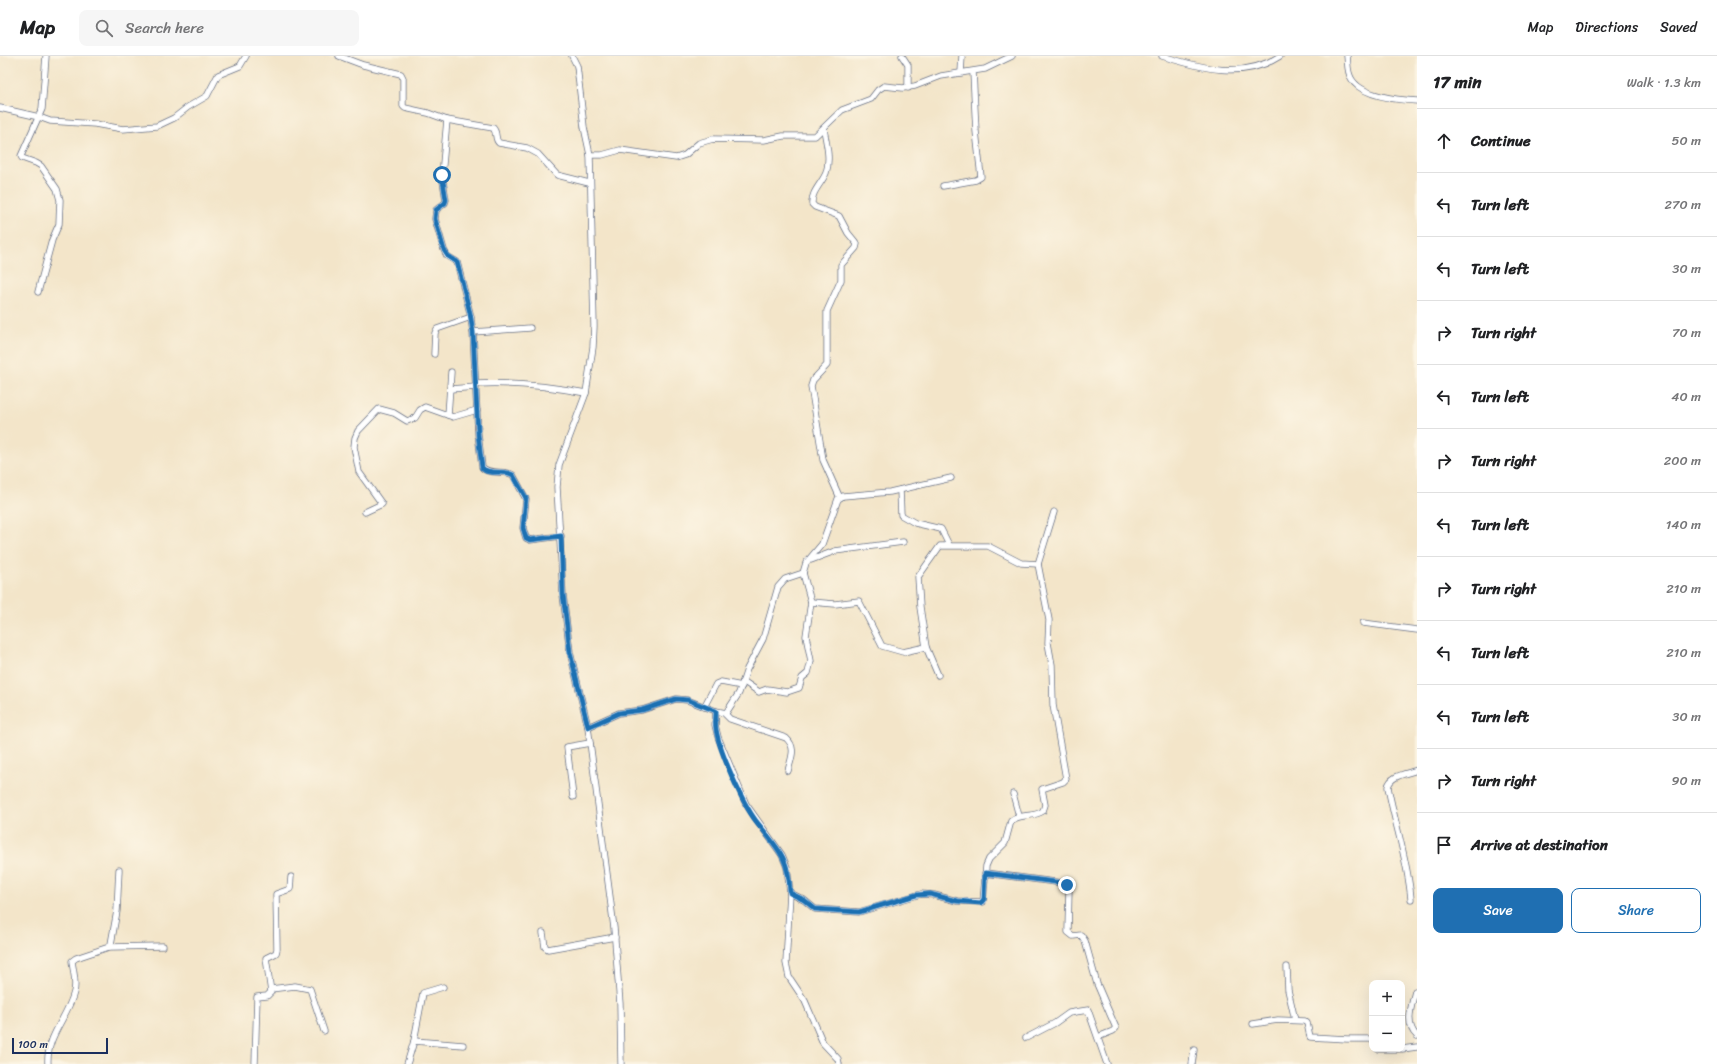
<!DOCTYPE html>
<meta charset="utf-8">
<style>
:root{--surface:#fff;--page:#f6f6f6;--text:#202124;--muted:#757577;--line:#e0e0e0;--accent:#1f6fb2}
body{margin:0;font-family:Sriracha,sans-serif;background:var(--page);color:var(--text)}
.controls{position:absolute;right:12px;bottom:12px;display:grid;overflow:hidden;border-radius:8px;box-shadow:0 4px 16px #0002}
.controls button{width:36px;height:36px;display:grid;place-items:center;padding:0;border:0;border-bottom:1px solid var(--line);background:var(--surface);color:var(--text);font:20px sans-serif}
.scale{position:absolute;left:12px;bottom:10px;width:96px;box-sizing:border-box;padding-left:4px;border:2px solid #1b2f5e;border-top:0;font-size:11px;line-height:14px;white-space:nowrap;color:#1b2f5e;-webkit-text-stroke:3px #fcf5e5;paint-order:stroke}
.stop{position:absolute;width:12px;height:12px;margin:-9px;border:3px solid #1f6fb2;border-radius:50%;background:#fff}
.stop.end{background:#1f6fb2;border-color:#fff;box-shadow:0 1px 4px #0008}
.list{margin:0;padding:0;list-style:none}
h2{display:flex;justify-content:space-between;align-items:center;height:52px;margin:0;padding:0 16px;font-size:17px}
h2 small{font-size:13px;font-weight:400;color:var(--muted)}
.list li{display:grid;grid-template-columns:26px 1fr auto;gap:12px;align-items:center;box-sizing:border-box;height:64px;padding:0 16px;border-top:1px solid var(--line)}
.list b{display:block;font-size:15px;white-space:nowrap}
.list em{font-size:13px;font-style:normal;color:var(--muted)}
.actions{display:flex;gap:8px;padding:12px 16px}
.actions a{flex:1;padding:9px 0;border:1px solid var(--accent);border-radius:8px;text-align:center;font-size:14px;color:var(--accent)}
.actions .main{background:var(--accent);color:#fff}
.icon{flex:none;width:22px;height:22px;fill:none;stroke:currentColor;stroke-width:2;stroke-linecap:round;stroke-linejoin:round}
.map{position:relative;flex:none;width:1417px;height:1008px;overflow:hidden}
header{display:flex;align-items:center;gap:24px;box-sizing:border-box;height:56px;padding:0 20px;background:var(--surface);border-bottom:1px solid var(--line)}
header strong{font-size:19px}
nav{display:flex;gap:22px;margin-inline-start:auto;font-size:14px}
.search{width:280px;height:36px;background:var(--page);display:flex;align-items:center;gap:10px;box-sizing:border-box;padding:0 14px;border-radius:8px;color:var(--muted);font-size:15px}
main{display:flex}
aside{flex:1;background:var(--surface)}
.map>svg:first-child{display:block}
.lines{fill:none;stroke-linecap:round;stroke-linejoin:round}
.minor-casing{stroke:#676f83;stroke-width:7}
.minor{stroke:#fff;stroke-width:5.5}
.route{stroke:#1f6fb2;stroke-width:5}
</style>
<header>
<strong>Map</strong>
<div class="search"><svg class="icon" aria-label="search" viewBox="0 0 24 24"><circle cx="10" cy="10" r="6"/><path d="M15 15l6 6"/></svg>Search here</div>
<nav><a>Map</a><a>Directions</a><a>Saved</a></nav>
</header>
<main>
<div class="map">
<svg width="1417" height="1008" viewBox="0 0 1417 1008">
<rect width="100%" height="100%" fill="#fcf5e5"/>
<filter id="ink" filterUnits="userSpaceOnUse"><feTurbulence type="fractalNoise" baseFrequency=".025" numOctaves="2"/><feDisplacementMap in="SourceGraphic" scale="8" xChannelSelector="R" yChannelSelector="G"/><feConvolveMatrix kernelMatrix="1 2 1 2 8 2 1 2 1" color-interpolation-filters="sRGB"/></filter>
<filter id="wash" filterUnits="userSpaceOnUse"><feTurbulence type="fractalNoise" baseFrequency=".012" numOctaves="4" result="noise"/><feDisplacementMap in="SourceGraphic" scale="16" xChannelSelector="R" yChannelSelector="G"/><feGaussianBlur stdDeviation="0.9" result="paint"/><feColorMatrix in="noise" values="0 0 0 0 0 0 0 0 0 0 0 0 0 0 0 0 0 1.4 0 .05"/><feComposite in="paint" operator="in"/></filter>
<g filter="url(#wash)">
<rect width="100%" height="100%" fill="#f3e5c9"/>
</g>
<g filter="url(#ink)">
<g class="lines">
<g class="minor-casing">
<g id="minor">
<path d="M339,0l24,9 38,9 2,4v28l2,2 23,5 19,7 46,8c5,5 1,11 6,15l28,5 11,6 19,21 32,8"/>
<polyline points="572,0 577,10 584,71 590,99 594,270 593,291 586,337 559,409 557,431 563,539 570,596 588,671 614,872 620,948 621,1008"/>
<polyline points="902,0 908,9 908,32"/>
<path d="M1162,0c39,12 81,24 118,0"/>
<path d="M1347,0c1,7 0,15 4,22 9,18 47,22 66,23"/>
<polyline points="961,17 962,0"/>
<polyline points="0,52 39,61 50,65 95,68 123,73 157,70 174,62 188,51 207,40 218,19 240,10 246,0"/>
<path d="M447,64l-5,55 4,25 -1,3 -9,7 -1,9 9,31 3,6 10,6 13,51 3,19 5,102 4,33c7,9 23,2 31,8l13,24 -3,29 3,10 4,2 31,-4"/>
<path d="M824,73c2,14 7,29 2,44 -4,10 -15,19 -14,31l3,3 24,9 9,17 9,11 -1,4 -15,17v15l-14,31v54l-14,15 -2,6 12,74 17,38"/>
<polyline points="590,99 602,99 620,94 676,102 685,99 699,87 713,83 764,84 783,80 815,80 842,54 871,43 878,34 884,30 903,32 915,30 941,20 985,13 1012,0"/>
<polyline points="943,130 976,124 981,121 976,75 973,16"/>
<polyline points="38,236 52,184 59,168 60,144 57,133 41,110 36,107 22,102 21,100 42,53 46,0"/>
<polyline points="473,276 530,272"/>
<polyline points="434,298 435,277 437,273 471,261"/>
<path d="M476,328c38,-2 73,2 110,9"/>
<polyline points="450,333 476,331"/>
<polyline points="448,359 451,316"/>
<polyline points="900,434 901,459 915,467 941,473 949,489"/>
<polyline points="365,456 382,448 359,416 354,391 355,382 358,375 379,353 394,357 407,365 415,362 420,354 425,351 453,361 477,354"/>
<polyline points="811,504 835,495 903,486"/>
<polyline points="811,546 835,548 859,545 882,590 903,596 926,591 938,619"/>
<polyline points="1363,567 1417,574"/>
<polyline points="926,591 920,551 918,521 940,490 988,490 1021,507 1038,508"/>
<polyline points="743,625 759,636 767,633 787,636 799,632 802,622 808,617 811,605 806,580 811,546 803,517"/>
<polyline points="704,651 716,628 721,626 742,630"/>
<polyline points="716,655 715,669 718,681 746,748 782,799 787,811 790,837 786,907 789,921 805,945 823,987 838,1003 839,1008"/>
<path d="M724,657l6,6 56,19c11,10 5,20 2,33"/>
<polyline points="588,671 619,657 642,654 676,643 687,644 716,655 726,657 739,637 747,613 763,583 778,531 785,523 803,517 806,507 822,488 838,443 843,440 890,436 951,422"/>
<polyline points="1013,738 1019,760"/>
<polyline points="573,741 567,691 590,687"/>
<polyline points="985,817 1063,827 1069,833 1068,876 1073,880 1081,879 1085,885 1097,928 1116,972 1113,975 1098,981"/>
<path d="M790,837l14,7 11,9 44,3 62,-18 13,1 23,6 26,1 3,-36 3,-7 16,-16 6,-22c9,-8 22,-3 32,-10l2,-6 -3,-16 21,-7 3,-3 -13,-74 -1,-40 -4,-22 1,-23 -11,-56 16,-52"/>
<path d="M1411,843c-3,-38 -16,-74 -23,-112 2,-12 19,-13 29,-17"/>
<polyline points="543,877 545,891 548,893 615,881"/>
<polyline points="109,891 163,890"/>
<polyline points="1287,911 1288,934 1295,964"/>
<polyline points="271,933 295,930 310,933 324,975"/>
<path d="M1415,935c-3,14 -11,33 2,45"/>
<polyline points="1253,968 1278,964 1304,965 1307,967 1310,981 1347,983 1372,983"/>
<polyline points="1026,982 1055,967 1069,957 1088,954 1107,1008"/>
<polyline points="414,985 423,937 443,931"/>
<polyline points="1378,993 1399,993"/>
<polyline points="1402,993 1417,991"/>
<path d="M48,1008c-2,-28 20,-47 26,-72 3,-10 -1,-21 -2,-31l4,-3 33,-11 2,-3 6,-33 2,-41"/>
<polyline points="255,1008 257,941 267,940 271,936 266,902 276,897 277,893 276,838 290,833 291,821"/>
<polyline points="407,1008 414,985 463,989"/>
<polyline points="1192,1008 1194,994"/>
</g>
</g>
<use href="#minor" class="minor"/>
</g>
</g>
<g class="lines" filter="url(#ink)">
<path class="route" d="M442,119l4,25 -1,3 -9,7 -1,9 9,31 4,6 9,6 13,51 3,19 5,102 4,34c7,8 23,1 31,7l13,23 -3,30 3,10 4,2 31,-4 2,58 7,58 18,75 31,-14 23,-3 34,-11 12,1 28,11c0,6 -1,12 0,18 3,22 27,75 40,92 21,27 33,35 34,72l14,7 11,9 44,3 57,-17 14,-1 27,7 24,2 3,-4 1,-26 78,10 4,2"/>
</g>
</svg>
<div class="controls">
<button>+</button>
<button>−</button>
</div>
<div class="scale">100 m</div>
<div class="stop" style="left:442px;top:119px"></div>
<div class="stop end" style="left:1067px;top:829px"></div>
</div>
<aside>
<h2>17 min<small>Walk · 1.3 km</small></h2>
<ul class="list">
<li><svg class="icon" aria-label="ahead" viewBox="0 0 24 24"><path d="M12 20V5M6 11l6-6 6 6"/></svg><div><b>Continue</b></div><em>50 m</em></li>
<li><svg class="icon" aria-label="left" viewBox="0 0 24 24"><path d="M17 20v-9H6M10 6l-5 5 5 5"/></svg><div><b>Turn left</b></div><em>270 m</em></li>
<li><svg class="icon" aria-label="left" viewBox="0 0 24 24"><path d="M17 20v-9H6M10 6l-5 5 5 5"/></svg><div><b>Turn left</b></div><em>30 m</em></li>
<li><svg class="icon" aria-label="right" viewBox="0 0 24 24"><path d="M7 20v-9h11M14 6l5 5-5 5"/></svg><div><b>Turn right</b></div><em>70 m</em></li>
<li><svg class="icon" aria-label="left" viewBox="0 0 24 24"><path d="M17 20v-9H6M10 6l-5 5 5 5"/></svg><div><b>Turn left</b></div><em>40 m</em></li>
<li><svg class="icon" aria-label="right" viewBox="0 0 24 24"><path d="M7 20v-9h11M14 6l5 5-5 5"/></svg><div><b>Turn right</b></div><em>200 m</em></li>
<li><svg class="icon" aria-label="left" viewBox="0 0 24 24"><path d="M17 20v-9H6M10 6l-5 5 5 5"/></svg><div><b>Turn left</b></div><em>140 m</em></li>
<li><svg class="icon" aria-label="right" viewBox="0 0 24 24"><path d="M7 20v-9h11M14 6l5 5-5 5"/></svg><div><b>Turn right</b></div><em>210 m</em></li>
<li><svg class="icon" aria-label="left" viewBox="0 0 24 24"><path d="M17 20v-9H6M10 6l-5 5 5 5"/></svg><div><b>Turn left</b></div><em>210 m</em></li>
<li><svg class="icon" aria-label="left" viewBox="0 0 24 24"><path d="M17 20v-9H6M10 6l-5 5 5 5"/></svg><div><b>Turn left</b></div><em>30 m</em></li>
<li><svg class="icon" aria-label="right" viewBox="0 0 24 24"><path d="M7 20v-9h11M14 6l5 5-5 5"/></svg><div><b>Turn right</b></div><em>90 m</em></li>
<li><svg class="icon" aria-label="arrive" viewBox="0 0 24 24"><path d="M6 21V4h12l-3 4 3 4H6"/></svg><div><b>Arrive at destination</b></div></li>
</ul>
<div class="actions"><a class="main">Save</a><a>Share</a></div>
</aside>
</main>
